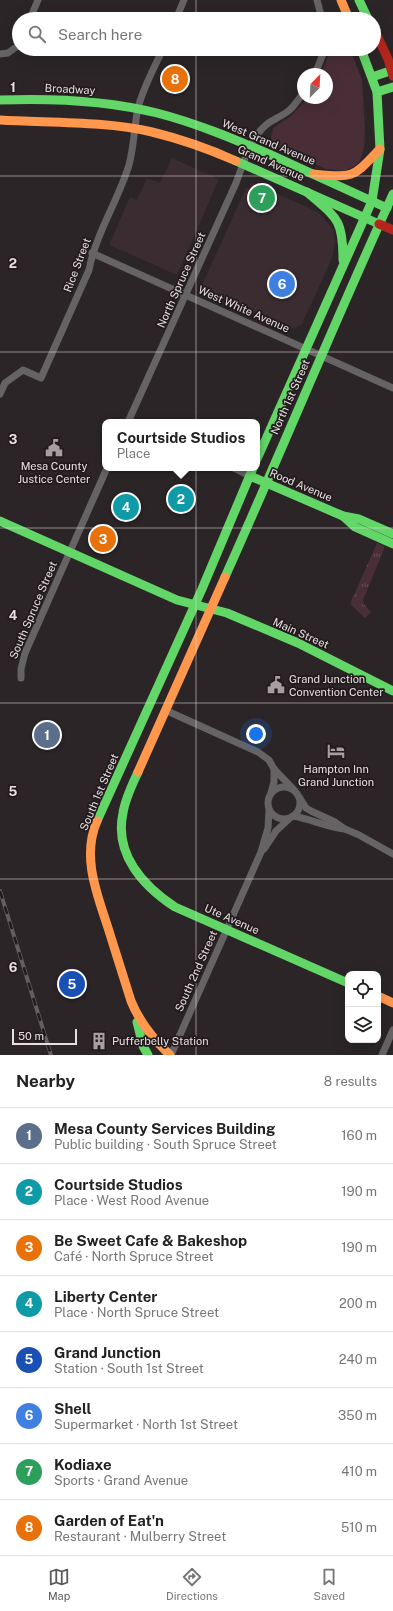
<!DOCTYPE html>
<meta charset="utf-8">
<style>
:root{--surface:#fff;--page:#f6f6f6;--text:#222;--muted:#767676;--line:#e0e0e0;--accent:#5d5a5b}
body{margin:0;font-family:"Public Sans",sans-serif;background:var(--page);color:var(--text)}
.controls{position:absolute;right:12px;bottom:12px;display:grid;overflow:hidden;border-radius:8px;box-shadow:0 4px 16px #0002}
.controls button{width:36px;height:36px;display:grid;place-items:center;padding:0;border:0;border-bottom:1px solid var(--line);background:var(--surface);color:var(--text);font:20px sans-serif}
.compass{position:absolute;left:297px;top:68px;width:36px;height:36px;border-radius:50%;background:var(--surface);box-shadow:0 4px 16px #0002;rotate:24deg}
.scale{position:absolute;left:12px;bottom:10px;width:65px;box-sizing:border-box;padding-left:4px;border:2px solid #e7e0e2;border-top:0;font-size:11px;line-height:14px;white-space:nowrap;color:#e7e0e2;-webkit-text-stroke:3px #231a1d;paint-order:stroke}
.you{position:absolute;left:256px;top:734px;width:14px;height:14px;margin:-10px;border:3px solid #fff;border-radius:50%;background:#1a73e8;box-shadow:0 0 0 6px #1a73e833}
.badge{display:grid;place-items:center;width:26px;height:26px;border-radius:50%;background:var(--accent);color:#fff;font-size:13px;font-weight:700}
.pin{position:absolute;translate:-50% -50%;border:2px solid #fff;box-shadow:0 1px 4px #0006}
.popup{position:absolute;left:102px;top:419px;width:158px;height:52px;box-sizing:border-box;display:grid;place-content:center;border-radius:8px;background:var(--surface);filter:drop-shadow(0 1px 3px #0005);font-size:13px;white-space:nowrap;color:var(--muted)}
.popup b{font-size:15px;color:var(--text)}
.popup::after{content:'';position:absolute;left:50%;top:100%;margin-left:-8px;border:8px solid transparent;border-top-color:var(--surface)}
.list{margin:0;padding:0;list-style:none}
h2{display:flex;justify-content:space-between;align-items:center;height:52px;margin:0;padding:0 16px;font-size:17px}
h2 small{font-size:13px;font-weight:400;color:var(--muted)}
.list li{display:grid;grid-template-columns:26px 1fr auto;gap:12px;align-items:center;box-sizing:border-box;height:56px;padding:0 16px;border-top:1px solid var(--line)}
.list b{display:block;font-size:15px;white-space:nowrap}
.list p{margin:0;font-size:13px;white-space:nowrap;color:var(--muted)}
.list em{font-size:13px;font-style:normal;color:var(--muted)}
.icon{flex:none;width:22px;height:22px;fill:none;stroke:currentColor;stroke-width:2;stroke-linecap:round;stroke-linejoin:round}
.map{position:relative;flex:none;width:393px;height:1055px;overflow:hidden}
.search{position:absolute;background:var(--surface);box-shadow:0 4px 16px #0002;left:12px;right:12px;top:12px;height:44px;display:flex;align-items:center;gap:10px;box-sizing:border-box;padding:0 14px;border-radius:22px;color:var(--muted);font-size:15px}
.sheet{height:500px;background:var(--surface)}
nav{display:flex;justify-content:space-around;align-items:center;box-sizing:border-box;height:56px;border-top:1px solid var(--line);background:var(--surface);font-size:11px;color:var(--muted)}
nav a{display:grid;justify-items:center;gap:2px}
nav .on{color:var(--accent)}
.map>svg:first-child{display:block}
.built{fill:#3a2c30}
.grass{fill:url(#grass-tufts)}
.park{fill:#492e37}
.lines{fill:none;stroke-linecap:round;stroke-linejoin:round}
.street{stroke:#666364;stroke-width:7}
.fast{stroke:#63d668;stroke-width:9}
.slow{stroke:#ff974d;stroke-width:9}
.jam{stroke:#b3261e;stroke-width:9}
.rail-casing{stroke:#625f60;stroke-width:4}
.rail{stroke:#231a1d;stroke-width:2.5;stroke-dasharray:8;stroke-linecap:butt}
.grid{fill:none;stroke:#e7e0e2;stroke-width:1;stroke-opacity:0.55}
.labels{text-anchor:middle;stroke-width:3.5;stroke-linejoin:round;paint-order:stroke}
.street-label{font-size:11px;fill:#e7e0e2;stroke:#231a1d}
.poi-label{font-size:11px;fill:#e7e0e2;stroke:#231a1d}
.grid-label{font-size:13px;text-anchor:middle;font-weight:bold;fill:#e7e0e2;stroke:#231a1d;stroke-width:3.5;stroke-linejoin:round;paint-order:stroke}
</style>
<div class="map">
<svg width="393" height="1055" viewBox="0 0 393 1055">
<defs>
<pattern id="grass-tufts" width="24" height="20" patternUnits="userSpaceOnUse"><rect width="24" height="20" fill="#492e37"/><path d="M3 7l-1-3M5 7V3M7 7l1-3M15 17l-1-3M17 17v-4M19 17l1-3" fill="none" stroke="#634c54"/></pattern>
</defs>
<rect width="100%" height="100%" fill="#2b2527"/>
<g class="built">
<polygon points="172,158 219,179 177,275 109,245 130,197 137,200 147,178 160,183"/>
<polygon points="251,183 256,184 318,212 333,229 335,241 333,256 302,324 294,329 205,290 202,285 246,188 249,188"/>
</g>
<polygon class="grass" points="377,543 384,546 384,549 363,600 364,604 371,612 365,618 350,604"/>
<polygon class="park" points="331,49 350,49 362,80 365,127 364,148 360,161 356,165 345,171 326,169 277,147 271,138 273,128 291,116 308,98 327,98 327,74 321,74"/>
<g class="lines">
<g class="street">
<polyline points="317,0 322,19"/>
<polyline points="30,19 38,0"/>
<polyline points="176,19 184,0"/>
<polyline points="0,54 8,53 19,45"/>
<polyline points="315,74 325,49"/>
<polyline points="92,253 393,388"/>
<path d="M0,394l5,-11 18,-13 18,8 48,-108c7,-37 29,-69 40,-105 5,-18 5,-38 9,-57 5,-20 16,-40 25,-59"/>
<path d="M128,422l108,-239c7,-18 14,-45 30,-58 6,-5 14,-8 21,-13 7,-5 11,-12 16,-19"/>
<polyline points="234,468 250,476"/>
<polyline points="21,678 21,669 25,653 107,468"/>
<polyline points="165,710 258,752 269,760 274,769 294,790"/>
<circle cx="284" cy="803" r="16"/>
<polyline points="271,793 274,782 274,769"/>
<polyline points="299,797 306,808 311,811 335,822 345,829 359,835 393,854"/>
<path d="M293,816c18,3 33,11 52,13"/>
<polyline points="264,849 276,831 289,819"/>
<polyline points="171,1055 261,852 268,828 269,810"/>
<polyline points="382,1055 393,1030"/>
</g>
<g class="fast">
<polyline points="359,0 368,19"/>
<polyline points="372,77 393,70"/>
<polyline points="377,92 393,87"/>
<path d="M0,100c53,-2 105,0 157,13 39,10 77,26 114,42 39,18 77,35 116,53"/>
<polyline points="236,161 379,224"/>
<path d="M307,192c30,26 36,27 36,68"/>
<polyline points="257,459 372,201 380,149 377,92 361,49"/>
<polyline points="250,476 343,516 359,519 393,534"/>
<polyline points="343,516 355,527 393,544"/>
<polyline points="0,521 177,600 227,613 298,643 393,691"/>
<path d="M225,577c57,-127 110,-256 168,-383"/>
<path d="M138,772c-6,13 -13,27 -15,41 -9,41 20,73 52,94l173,76"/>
<polyline points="97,821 202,589 253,468"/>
<polyline points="137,1022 143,1046 148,1055"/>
</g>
<g class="slow">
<polyline points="341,0 349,19"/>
<path d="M0,120c49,3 105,1 152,12 29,7 57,17 84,29"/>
<path d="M314,174c41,4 38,4 66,-25"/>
<polyline points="138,772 225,577"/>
<path d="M97,821c-16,37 1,75 12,110 7,23 15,47 22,70 9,22 22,38 39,54"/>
<polyline points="378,996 393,1003"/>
</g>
<g class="jam">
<polyline points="374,29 388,59 393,76"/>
<polyline points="379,224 393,230"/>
</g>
<g class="rail-casing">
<polyline id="rail" points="0,891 51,1055"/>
</g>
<use href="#rail" class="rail"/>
</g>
<path class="grid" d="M196,0v19M196,49v1006M0,176h393M0,352h393M0,528h393M0,703h393M0,879h393"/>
<defs>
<g id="civic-bare" transform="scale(1.38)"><path d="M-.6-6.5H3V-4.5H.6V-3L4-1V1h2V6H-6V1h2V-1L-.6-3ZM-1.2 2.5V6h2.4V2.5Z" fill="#a59fa1" stroke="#231a1d" stroke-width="2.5" paint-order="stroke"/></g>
<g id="hotel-bare" transform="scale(1.38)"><path d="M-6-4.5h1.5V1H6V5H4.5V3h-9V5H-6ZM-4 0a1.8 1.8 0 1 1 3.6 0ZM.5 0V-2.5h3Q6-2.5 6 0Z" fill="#a59fa1" stroke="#231a1d" stroke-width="2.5" paint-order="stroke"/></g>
<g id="building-bare" transform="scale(1.38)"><path d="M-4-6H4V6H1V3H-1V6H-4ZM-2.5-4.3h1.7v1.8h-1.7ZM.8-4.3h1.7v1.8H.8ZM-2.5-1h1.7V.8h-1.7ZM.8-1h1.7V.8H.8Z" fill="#a59fa1" stroke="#231a1d" stroke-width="2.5" paint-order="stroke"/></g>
</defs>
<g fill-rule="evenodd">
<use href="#civic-bare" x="54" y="448"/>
<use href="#civic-bare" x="276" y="685"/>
<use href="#hotel-bare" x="336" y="751"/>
<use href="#building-bare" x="99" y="1041"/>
</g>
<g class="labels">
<g class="street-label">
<text transform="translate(70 89) rotate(3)" y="4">Broadway</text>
<text transform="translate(269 142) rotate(23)" y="4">West Grand Avenue</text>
<text transform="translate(271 163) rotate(24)" y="4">Grand Avenue</text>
<text transform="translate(77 265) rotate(-69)" y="4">Rice Street</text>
<text transform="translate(181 280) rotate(-66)" y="4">North Spruce Street</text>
<text transform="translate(244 309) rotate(24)" y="4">West White Avenue</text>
<text transform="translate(290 397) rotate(-66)" y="4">North 1st Street</text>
<text transform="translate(301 485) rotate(23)" y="4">Rood Avenue</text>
<text transform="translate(33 610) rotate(-67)" y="4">South Spruce Street</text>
<text transform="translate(301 633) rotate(24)" y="4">Main Street</text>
<text transform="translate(99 792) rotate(-67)" y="4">South 1st Street</text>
<text transform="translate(232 919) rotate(24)" y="4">Ute Avenue</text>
<text transform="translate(196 971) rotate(-66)" y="4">South 2nd Street</text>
</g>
<g class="poi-label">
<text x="54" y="470">Mesa County<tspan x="54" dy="13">Justice Center</tspan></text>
<text x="289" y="683" text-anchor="start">Grand Junction<tspan x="289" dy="13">Convention Center</tspan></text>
<text x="336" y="773">Hampton Inn<tspan x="336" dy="13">Grand Junction</tspan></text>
<text x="112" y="1045" text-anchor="start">Pufferbelly Station</text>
</g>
</g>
<g class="grid-label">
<text x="13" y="92">1</text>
<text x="13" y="268">2</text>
<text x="13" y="444">3</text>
<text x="13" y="620">4</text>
<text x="13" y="796">5</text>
<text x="13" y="972">6</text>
</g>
</svg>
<div class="controls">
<button><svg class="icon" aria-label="locate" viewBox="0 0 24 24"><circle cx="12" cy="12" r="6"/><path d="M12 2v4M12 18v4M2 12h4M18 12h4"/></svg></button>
<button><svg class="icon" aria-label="layers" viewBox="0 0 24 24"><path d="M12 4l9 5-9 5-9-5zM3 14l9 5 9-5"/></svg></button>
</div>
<svg class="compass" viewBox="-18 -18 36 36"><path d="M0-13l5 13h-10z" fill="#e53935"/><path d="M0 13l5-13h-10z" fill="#767676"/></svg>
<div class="scale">50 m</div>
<div class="you"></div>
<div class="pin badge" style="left:47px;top:735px;background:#5c6f8a">1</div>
<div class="pin badge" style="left:181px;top:499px;background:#0f9aa8">2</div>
<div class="popup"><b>Courtside Studios</b>Place</div>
<div class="pin badge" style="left:103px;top:539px;background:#e8710a">3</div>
<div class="pin badge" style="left:126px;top:507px;background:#0f9aa8">4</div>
<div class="pin badge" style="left:72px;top:984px;background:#1a4fb4">5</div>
<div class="pin badge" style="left:282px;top:284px;background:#3f7fe0">6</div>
<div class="pin badge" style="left:262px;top:198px;background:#2e9e5b">7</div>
<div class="pin badge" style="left:175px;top:79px;background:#e8710a">8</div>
<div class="search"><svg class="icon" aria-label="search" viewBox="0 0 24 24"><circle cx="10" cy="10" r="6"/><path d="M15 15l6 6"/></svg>Search here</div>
</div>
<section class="sheet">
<h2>Nearby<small>8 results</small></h2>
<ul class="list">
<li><span class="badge" style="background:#5c6f8a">1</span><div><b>Mesa County Services Building</b><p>Public building · South Spruce Street</p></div><em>160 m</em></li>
<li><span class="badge" style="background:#0f9aa8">2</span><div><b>Courtside Studios</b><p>Place · West Rood Avenue</p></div><em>190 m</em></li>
<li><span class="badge" style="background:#e8710a">3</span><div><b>Be Sweet Cafe &amp; Bakeshop</b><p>Café · North Spruce Street</p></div><em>190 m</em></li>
<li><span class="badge" style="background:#0f9aa8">4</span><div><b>Liberty Center</b><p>Place · North Spruce Street</p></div><em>200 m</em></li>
<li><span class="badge" style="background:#1a4fb4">5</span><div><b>Grand Junction</b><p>Station · South 1st Street</p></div><em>240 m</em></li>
<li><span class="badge" style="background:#3f7fe0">6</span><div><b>Shell</b><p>Supermarket · North 1st Street</p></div><em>350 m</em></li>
<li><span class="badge" style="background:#2e9e5b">7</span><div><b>Kodiaxe</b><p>Sports · Grand Avenue</p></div><em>410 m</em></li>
<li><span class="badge" style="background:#e8710a">8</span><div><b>Garden of Eat'n</b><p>Restaurant · Mulberry Street</p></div><em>510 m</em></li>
</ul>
</section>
<nav>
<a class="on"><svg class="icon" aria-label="map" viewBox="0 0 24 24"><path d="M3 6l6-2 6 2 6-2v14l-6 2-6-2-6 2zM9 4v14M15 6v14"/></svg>Map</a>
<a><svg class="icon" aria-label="directions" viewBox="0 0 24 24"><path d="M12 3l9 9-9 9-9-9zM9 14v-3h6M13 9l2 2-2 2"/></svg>Directions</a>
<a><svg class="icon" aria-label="saved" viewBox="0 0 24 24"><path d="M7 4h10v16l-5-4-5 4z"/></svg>Saved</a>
</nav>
